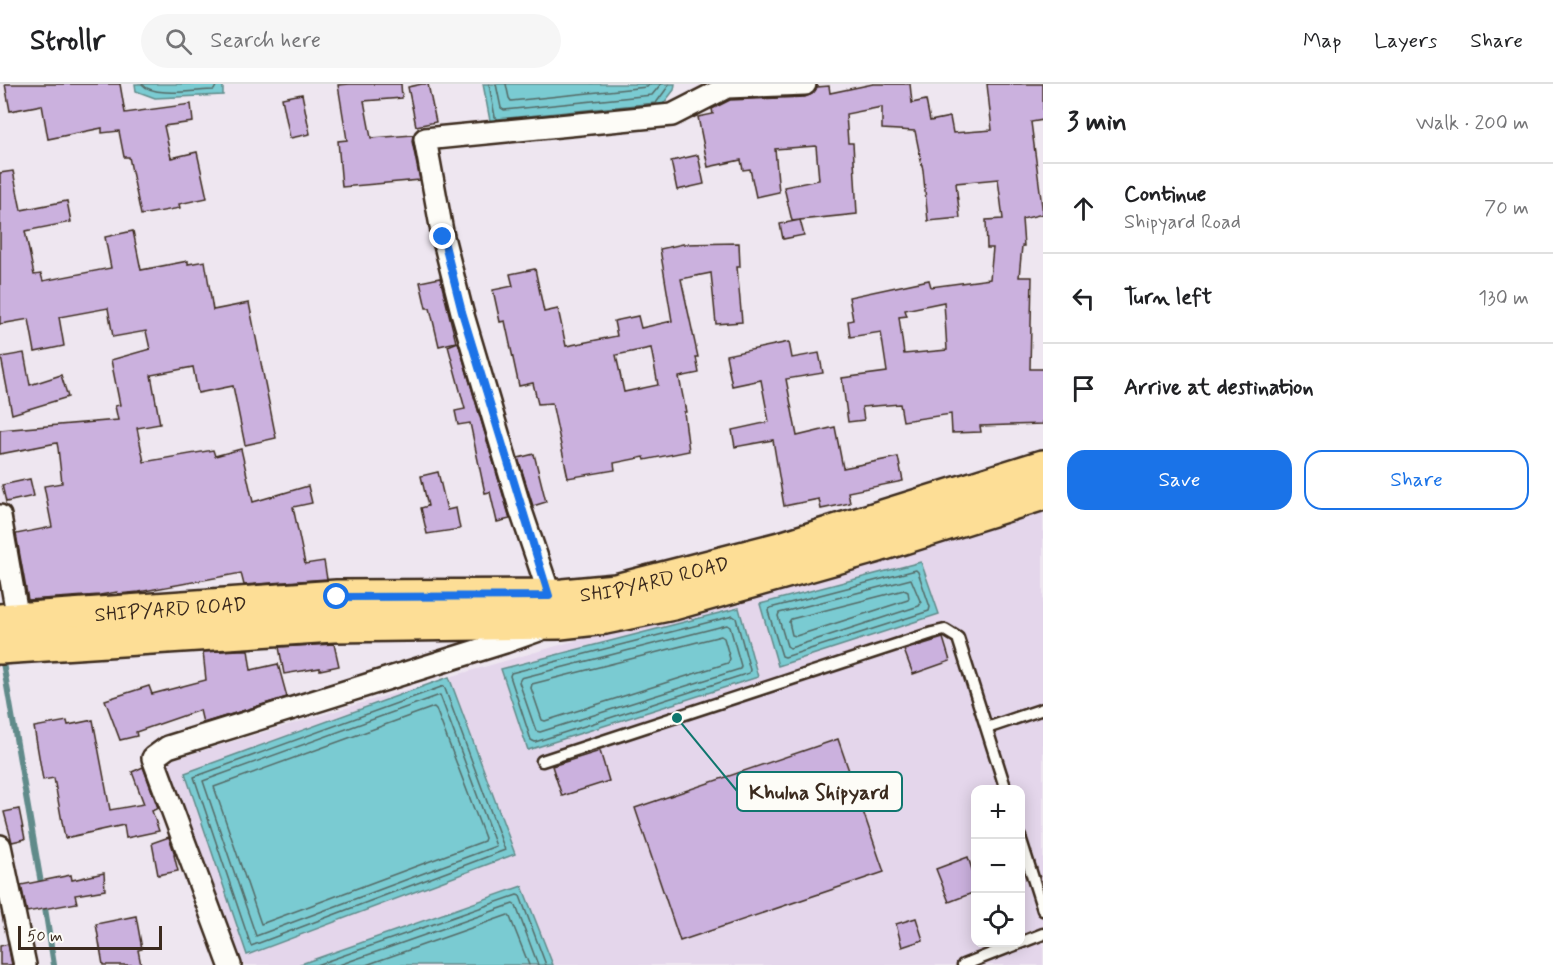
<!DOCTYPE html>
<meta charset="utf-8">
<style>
:root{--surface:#fff;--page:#f6f6f6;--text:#202124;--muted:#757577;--line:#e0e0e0;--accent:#1a73e8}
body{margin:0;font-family:Mynerve,sans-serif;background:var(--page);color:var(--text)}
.controls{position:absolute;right:18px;bottom:18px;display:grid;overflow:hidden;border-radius:12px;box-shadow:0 3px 15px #0003}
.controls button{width:54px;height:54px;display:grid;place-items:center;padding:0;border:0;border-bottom:2px solid var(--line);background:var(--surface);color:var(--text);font:30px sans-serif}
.scale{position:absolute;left:18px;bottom:15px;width:144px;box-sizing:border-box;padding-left:6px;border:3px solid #3b2a1e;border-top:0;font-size:16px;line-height:21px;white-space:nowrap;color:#3b2a1e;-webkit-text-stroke:4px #fdfcf7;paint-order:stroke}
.stop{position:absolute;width:18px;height:18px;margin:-14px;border:4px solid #1a73e8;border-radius:50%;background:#fff}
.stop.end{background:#1a73e8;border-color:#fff;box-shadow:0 2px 6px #0008}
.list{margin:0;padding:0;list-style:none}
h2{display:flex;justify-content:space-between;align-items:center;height:78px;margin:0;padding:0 24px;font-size:26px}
h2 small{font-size:20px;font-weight:400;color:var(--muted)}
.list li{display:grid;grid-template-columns:39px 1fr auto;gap:18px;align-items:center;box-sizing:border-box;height:90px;padding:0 24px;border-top:2px solid var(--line)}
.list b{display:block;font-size:22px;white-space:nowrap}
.list p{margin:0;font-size:20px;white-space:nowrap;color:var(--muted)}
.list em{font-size:20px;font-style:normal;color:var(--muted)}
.actions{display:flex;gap:12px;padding:18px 24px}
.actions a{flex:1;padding:14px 0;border:2px solid var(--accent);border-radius:18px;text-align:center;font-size:21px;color:var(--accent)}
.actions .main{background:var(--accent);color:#fff}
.icon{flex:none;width:33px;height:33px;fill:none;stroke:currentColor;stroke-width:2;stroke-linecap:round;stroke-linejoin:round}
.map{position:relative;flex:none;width:1043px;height:881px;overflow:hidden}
header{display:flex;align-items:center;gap:36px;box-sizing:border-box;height:84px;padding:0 30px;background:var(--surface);border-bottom:2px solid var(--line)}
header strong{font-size:28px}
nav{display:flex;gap:33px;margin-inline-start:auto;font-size:21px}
.search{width:420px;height:54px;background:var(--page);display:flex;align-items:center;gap:15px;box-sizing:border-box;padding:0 21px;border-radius:33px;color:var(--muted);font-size:22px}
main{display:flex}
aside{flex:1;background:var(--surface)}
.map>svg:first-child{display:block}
.built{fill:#e4d6eb;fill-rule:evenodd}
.water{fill:#7acbd2;stroke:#618b8a;stroke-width:1.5}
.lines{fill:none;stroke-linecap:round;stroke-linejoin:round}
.shore{stroke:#546a66;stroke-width:1.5}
.stream{stroke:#618b8a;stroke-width:6}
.building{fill:#cbb1de;stroke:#3b2a1e;stroke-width:1.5;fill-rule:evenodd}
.service-casing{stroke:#3b2a1e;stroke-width:15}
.minor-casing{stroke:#3b2a1e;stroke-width:26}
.primary-casing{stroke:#3b2a1e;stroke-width:38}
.service{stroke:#fdfcf7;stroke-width:10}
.minor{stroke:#fdfcf7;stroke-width:21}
.primary{stroke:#fdde96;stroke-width:33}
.route{stroke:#1a73e8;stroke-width:8}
.labels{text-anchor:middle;stroke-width:6;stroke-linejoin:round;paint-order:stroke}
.street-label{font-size:20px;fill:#3b2a1e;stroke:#fdfcf7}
.leader{fill:none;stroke:#0f766e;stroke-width:2}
.callout-dot{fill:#0f766e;stroke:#fdfcf7;stroke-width:2}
.callout{fill:#fdfcf7;stroke:#0f766e;stroke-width:2}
.callout-label{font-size:21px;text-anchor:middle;font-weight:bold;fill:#3b2a1e}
</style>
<header>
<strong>Strollr</strong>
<div class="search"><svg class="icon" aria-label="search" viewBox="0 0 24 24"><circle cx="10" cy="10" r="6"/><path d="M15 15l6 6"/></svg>Search here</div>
<nav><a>Map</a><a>Layers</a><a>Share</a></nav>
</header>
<main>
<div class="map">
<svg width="1043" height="881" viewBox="0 0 1043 881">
<rect width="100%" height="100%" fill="#eee6f0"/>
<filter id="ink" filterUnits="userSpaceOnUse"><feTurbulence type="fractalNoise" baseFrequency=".0167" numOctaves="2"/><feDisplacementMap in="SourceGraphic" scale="12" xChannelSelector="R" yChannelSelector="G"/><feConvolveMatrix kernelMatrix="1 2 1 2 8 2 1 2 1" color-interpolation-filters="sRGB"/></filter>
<g filter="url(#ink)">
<path class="built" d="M1043,422v459h-805l-77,-202 288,-86zM975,706h45v152h-45z"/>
<g class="water">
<polygon points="135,0 223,0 223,11 155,14 136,7"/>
<polygon points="483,0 675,0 674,6 660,24 491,42"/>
<polygon points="921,478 939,530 778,582 760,520"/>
<polygon points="739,524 758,593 528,666 501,585"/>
<polygon points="449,593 515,770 247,871 185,689"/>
<polygon points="522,802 553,881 298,881"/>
</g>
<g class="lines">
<g class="shore">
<path d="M142,0c11,14 54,6 72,6l3,-6"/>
<polyline points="489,0 495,33 498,35 656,19 667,4 669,0"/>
<polyline points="496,0 501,24 504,26 652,11 661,0"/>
<polyline points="506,0 509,14 511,17 647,3 650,0"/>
<polygon points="916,486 918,488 930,523 929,527 785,573 782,572 768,527 770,524"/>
<polygon points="911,495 921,519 919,522 790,564 787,562 778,532 779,529"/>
<polygon points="904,506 908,508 909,514 908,516 796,552 792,551 789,538 791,535"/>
<polygon points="733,532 736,534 750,586 749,589 535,658 531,656 510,592 511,589"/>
<polygon points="727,541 730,543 741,582 740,585 540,648 536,647 519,598 521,594"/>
<polygon points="721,552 724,554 730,575 728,579 545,637 542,636 531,604 532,600"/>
<polygon points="444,602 505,766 251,862 194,693"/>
<polygon points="440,611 496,762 256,852 203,697"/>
<polygon points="434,623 436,625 485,754 484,757 261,840 214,703"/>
<polyline points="316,881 517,811 520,812 546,881"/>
<polyline points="339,881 513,820 516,822 538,881"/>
<polyline points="366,881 508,831 510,833 529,881"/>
</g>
<g class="stream">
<polyline points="2,573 42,805"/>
<polyline points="44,818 54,881"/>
</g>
</g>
<g class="building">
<polygon points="5,0 120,0 125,29 191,20 193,38 164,42 171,74 197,68 207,114 179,120 180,124 141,131 129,73 124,73 119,47 102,49 102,44 48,55 42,21 10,27"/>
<polygon points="350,0 401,0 402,14 364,17 371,54 413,51 412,57 420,96 342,103 338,57 347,56 338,1"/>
<polygon points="422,0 428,0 436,38 416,42 408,3"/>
<path d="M873,0h37l2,19 14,-3 4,21 20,-4 3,16 39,-3 -5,-46h56v36l-12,2 12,92 -21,5 2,27h-2l-3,31h13l-2,92h13v55l-63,2 1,6 -29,1 -1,-19 -48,7 -3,-17 -38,3 2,13 -16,2 -6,-44 45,-6 -6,-40 -31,5 -2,-16 5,-1 -4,-23 80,-17 2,7 59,-8 3,-31h-6l-1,-28 17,-1 -5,-40 -42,4 4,35 -32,3 -5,-51 -8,-39 -33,-2v-22l-36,7 2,29h5l4,71 -57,6 4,15 -21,4 -3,-15 20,-4 -8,1 -8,-34 35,-7 -3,-34 -41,3 4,43 -23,5 -6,-28 -7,1 -2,-10 -33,7 -10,-50 15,-3 -1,-5 18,-9 75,-3 7,-3 5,-7 12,-1 1,7zM944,218l3,48 -43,4 -5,-37 8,-1 -2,-6z"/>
<polygon points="302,10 310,50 290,54 282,14"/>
<polygon points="698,71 704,100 677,106 671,77"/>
<polygon points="13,87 21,126 67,117 71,138 25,147 34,191 41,190 43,197 111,184 105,153 133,147 141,186 188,177 188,180 205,177 213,226 249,219 276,354 245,361 233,302 198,309 193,283 151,291 160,340 137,344 144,378 213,366 215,372 241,365 253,418 308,402 312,419 293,423 305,480 324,477 327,495 244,501 241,489 139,508 118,510 117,508 100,511 28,516 16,450 52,443 44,402 62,399 58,364 57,359 0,370 0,346 118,336 115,322 120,321 111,276 150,265 146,247 113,253 108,224 59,233 64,262 35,268 29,235 0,240 0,89"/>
<path d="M739,159l1,24h-3l5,55 -26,2 -5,-51 -30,6 17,78h-2l3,16 -20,4 7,35h-2l5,39 -44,9 -1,-3 -30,6 1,7 -47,8 -16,-75 -14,1 -5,-21 -14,3 -14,-65 -5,1 -7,-32 20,-4 -3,-12 25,-5 9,43 14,-3 8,37 51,-10 -3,-15 24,-5 3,12 31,-7 -12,-72 23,-5zM651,264l7,37 -34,7 -8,-37z"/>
<polygon points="440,194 456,258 439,262 430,224 426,224 420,198"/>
<polygon points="458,258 508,428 510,435 497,438 490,408 485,409 470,339 458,341 455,327 465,325 448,262"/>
<polygon points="789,258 792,274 819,269 823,289 786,295 797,352 835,343 843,384 898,373 903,397 848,408 850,419 821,425 819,415 784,422 773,356 735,363 732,346 769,338 761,296 732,302 726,271"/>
<polygon points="24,269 30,301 61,291 68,313 12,330 1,273"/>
<polygon points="534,370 546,418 533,422 518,374"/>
<polygon points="438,388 447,426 456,424 460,445 427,450 421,424 428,422 421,392"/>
<polygon points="30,395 34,412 6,418 2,401"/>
<polygon points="943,554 950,577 913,590 904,566"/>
<polygon points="334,560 339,582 320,586 320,584 284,590 279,563"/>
<polygon points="239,566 248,566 251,586 278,580 287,613 203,639 200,626 136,648 137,652 120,656 105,616 149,602 152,610 206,596 203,568"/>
<polygon points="93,636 110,726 144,720 132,688 143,683 158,724 152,727 159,747 126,754 124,741 65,754 54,694 43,696 34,643 67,637 68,641"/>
<polygon points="838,655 884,788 680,857 635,724"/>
<polygon points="600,667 609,697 562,712 552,682"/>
<polygon points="19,725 25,755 12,758 4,728"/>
<polygon points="169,753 175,771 174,771 178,787 158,791 152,759"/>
<polygon points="968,773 975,795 975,808 949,818 936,785"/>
<polygon points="104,789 105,806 75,811 77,819 27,828 21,801 71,791 72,796"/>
<polygon points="136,832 142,865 138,866 141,881 103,881 96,840"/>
<polygon points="916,834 923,856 902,863 896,840"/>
<polygon points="8,860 12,881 0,881 0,862"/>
</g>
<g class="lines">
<g class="service-casing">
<g id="service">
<polyline points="987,644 1043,625"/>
<polyline points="542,677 932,549 945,546 958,554 1006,706"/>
<polyline points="1020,753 1043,826"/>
<polyline points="963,881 1043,850"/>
</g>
</g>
<g class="minor-casing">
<g id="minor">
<polyline points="0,432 20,547"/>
<polyline points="553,521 520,424 462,228 443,153 425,55 672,31 727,3 805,0"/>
<polyline points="0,762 25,881"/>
<polyline points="230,881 153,674 168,663 505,558 539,546"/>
</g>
</g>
<g class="primary-casing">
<g id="primary">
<path id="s1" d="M0,537l337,-24 226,-1 53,-5 168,-43 259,-81"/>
<polyline points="0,563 333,541 560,538 605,533 673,519 878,461 1043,409"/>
</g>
</g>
<use href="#service" class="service"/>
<use href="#minor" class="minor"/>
<use href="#primary" class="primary"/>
</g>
</g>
<g class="lines" filter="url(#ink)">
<polyline class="route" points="337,513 549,512 462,228 443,153"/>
</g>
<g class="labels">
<g class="street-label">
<text dy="7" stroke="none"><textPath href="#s1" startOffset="657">SHIPYARD ROAD</textPath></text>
<text dy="7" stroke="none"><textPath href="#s1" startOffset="171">SHIPYARD ROAD</textPath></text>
</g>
</g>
<path class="leader" d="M677 634L737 707"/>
<circle class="callout-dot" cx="677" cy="634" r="6"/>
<rect class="callout" x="737" y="688" width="165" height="39" rx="6"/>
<g class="callout-label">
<text x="819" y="715">Khulna Shipyard</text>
</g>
</svg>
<div class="controls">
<button>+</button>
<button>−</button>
<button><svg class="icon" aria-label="locate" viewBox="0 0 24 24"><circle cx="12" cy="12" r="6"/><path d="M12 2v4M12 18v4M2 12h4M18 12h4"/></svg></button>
</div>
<div class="scale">50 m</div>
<div class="stop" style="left:337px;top:513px"></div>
<div class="stop end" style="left:443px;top:153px"></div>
</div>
<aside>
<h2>3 min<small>Walk · 200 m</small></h2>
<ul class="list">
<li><svg class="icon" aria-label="ahead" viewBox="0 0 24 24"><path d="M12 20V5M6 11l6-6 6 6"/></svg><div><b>Continue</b><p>Shipyard Road</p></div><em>70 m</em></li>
<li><svg class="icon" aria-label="left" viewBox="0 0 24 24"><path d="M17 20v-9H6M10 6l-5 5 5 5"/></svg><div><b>Turn left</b></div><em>130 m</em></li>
<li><svg class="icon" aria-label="arrive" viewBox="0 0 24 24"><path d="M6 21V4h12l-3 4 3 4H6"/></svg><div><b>Arrive at destination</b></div></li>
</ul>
<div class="actions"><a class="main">Save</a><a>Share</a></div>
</aside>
</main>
